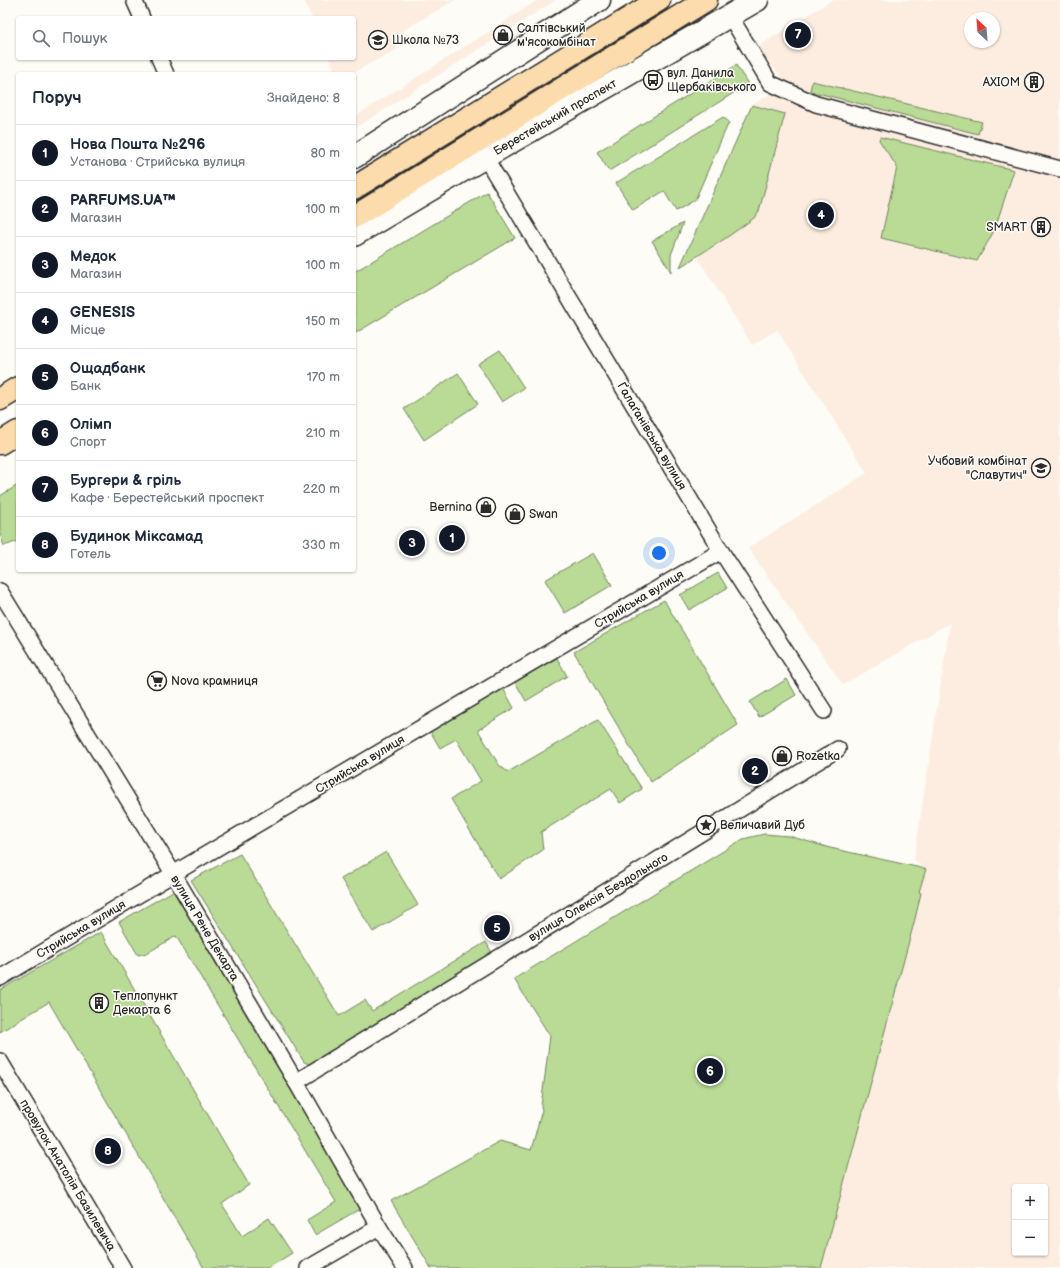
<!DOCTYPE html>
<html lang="uk">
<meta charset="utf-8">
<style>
:root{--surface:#fff;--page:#f6f6f7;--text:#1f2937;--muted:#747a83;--line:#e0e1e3;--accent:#111827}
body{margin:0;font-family:"Balsamiq Sans",sans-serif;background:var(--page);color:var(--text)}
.controls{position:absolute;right:12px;bottom:12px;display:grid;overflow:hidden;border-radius:4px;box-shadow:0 1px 3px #0004}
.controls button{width:36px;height:36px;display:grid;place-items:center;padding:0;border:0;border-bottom:1px solid var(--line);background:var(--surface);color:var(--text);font:20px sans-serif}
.compass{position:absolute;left:964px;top:12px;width:36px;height:36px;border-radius:50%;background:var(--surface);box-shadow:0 1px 3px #0004;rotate:334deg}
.you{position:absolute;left:659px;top:553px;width:14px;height:14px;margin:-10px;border:3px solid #fff;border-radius:50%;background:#1a73e8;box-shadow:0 0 0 6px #1a73e833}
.badge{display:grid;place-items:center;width:26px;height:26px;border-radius:50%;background:var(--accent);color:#fff;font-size:13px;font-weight:700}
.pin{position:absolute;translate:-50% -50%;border:2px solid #fff;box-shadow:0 1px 4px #0006}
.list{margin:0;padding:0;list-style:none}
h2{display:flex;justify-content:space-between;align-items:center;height:52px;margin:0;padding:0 16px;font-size:17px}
h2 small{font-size:13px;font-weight:400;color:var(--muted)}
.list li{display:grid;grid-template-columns:26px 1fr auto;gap:12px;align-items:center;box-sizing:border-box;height:56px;padding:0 16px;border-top:1px solid var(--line)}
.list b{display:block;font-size:15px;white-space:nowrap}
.list p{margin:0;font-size:13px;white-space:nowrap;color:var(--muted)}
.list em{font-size:13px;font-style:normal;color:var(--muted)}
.icon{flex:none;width:22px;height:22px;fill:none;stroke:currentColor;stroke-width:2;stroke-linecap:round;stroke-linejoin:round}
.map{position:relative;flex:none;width:1060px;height:1268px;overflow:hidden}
.search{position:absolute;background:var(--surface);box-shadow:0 1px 3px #0004;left:16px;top:16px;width:340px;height:44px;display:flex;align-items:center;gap:10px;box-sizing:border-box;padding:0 14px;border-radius:4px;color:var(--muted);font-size:15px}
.panel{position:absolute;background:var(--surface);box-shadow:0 1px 3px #0004;left:16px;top:72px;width:340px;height:500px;border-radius:4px}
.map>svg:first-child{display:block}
.built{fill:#fdede1;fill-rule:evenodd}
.green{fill:#b9db95;stroke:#728360}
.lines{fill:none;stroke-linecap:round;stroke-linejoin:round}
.street-casing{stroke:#2b2b2b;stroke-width:18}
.secondary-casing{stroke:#2b2b2b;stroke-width:25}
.primary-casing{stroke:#2b2b2b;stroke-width:25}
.street{stroke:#fdfcf7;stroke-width:15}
.secondary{stroke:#fdfcf7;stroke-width:22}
.primary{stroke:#fcdcac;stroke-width:22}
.labels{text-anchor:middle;stroke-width:3;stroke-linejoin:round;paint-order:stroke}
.poi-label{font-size:12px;fill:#2b2b2b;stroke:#fdfcf7;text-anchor:start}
.street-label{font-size:12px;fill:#2b2b2b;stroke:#fdfcf7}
</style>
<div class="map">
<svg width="1060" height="1268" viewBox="0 0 1060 1268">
<rect width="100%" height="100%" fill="#fdfcf7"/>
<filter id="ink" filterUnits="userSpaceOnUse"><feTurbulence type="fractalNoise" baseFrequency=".025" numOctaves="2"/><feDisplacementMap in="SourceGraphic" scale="8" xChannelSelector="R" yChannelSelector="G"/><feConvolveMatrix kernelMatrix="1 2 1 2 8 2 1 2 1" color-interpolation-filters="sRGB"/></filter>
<g filter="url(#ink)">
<g class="built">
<polygon points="304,0 455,0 404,30 398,49 351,74 336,74 329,58 354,58 354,18 312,18"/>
<polygon points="538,0 556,0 354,129 354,117"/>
<path d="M832,0h228v1268h-239l94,-349 6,-26 -2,-1 7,-22 -12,-10 36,-237 -107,62 -95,-137 119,-75 -90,-143 -25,15 -55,-88 29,-19 -21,-25 47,-108 35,-21 -30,-37zM970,18h24v24h-24zM1015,1187h30v66h-30z"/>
</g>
<g class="green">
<polygon points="736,65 748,84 609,171 597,152"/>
<polygon points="812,81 982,122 978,134 810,91"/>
<polygon points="752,105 785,114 759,211 754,218 726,238 680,267"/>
<polygon points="723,117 729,122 695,200 676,211 664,191 633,210 616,183"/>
<polygon points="880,137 1014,170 994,231 977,261 881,238 897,167 879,140"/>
<polygon points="487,192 515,238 354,334 354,272"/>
<polygon points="683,223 671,255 671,272 652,241"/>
<polygon points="500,350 524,388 502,402 478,364"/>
<polygon points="458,373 478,404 424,440 404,409"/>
<polygon points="18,485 18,541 4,546 0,534 0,496"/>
<polygon points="593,553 612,585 565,613 545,580"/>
<polygon points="718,573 727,588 689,610 680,595"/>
<polygon points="664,600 738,725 651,782 574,652"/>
<polygon points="557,658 567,676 526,701 515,682"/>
<polygon points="787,679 796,695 759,717 750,702"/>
<polygon points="503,688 514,708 478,730 499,765 508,772 598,720 642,789 620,803 611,789 541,832 543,850 499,879 451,799 481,781 456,739 440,748 430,731"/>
<polygon points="764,834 789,836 830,848 926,869 919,892 921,893 915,919 821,1268 431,1268 391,1201 500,1141 531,1150 542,1110 541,1106 550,1036 514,979 743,839"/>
<polygon points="386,852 418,905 373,932 341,879"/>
<polygon points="240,854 339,1016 365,1000 372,1011 486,942 492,953 309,1064 304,1062 191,880"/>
<polygon points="173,891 361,1208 315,1235 307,1220 336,1202 176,936 147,953 138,955 119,922"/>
<polygon points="101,932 249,1185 222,1204 242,1236 269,1218 292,1253 268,1268 204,1268 49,1002 0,1032 0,990"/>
</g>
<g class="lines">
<g class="street-casing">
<g id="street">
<polyline points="134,0 142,18"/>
<polyline points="730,16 770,83 816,104 1060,169"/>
<polyline points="159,58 166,74"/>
<polyline points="485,157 721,551 824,711"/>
<polyline points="0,591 168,865 296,1082 379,1227 405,1268"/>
<polyline points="0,978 183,868 721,551"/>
<polyline points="0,1061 123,1268"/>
<polyline points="296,1082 838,749"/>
<polyline points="308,1268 379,1227"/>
</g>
</g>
<g class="secondary-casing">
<g id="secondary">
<polyline points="354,157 599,0"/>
<polyline points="354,235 485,157 757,0"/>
</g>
</g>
<g class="primary-casing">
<g id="primary">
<polyline points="354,188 659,0"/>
<polyline points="354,217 706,0"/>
<polyline points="0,399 18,388"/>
<polyline points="0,443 18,432"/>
</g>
</g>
<use href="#street" class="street"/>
<use href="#secondary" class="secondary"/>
<use href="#primary" class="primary"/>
</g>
</g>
<defs>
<g id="shop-ring" transform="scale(1)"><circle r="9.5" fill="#fdfcf7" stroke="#2b2b2b" stroke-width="1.5"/><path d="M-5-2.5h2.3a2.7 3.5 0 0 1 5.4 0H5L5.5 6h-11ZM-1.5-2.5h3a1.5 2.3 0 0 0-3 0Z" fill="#2b2b2b"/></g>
<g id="school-ring" transform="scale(1)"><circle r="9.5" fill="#fdfcf7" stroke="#2b2b2b" stroke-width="1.5"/><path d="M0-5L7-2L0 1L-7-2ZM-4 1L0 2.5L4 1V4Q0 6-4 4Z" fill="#2b2b2b"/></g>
<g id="bus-ring" transform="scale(1)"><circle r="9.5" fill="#fdfcf7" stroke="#2b2b2b" stroke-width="1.5"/><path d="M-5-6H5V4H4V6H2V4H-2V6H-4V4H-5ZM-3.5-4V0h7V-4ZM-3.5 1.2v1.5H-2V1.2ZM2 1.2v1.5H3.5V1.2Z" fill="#2b2b2b"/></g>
<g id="building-ring" transform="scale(1)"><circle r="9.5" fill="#fdfcf7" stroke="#2b2b2b" stroke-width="1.5"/><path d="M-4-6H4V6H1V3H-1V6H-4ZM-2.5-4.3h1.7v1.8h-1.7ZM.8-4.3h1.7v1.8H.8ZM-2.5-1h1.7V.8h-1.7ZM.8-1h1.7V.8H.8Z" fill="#2b2b2b"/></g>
<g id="university-ring" transform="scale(1)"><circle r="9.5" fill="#fdfcf7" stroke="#2b2b2b" stroke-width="1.5"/><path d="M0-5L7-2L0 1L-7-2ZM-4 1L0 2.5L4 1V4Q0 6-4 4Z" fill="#2b2b2b"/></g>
<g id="supermarket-ring" transform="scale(1)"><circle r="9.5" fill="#fdfcf7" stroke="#2b2b2b" stroke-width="1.5"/><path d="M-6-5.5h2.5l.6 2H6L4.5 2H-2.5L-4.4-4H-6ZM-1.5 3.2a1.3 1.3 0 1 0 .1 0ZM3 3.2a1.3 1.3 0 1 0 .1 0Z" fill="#2b2b2b"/></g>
<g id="sight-ring" transform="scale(1)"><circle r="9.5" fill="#fdfcf7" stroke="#2b2b2b" stroke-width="1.5"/><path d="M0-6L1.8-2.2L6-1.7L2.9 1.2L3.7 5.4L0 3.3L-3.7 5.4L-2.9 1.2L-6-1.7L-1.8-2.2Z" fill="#2b2b2b"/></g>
</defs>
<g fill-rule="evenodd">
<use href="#shop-ring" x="503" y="35"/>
<use href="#school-ring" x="378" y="40"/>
<use href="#bus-ring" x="653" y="80"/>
<use href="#building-ring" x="1034" y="82"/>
<use href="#building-ring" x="1041" y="227"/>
<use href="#university-ring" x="1041" y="468"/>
<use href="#shop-ring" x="486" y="507"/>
<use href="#shop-ring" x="515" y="514"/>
<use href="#supermarket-ring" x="157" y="681"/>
<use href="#shop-ring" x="782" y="756"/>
<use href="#sight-ring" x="706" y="825"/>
<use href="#building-ring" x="99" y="1003"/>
</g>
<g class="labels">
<g class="poi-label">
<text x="517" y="32">Салтівський<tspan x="517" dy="14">м'ясокомбінат</tspan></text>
<text x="392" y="44">Школа №73</text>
<text x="667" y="77">вул. Данила<tspan x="667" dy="14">Щербаківського</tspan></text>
<text x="1020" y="86" text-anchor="end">AXIOM</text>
<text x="1027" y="231" text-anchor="end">SMART</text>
<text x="1027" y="465" text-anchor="end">Учбовий комбінат<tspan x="1027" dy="14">"Славутич"</tspan></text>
<text x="472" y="511" text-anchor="end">Bernina</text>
<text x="529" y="518">Swan</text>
<text x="171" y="685">Nova крамниця</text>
<text x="796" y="760">Rozetka</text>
<text x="720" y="829">Величавий Дуб</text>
<text x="113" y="1000">Теплопункт<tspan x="113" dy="14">Декарта 6</tspan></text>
</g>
<g class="street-label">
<text transform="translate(555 117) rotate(-30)" y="4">Берестейський проспект</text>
<text transform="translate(652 436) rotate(59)" y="4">Ґалаґанівська вулиця</text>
<text transform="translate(639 599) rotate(-31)" y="4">Стрийська вулиця</text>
<text transform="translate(360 764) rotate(-31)" y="4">Стрийська вулиця</text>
<text transform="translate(598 897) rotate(-31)" y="4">вулиця Олексія Бездольного</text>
<text transform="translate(205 928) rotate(59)" y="4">вулиця Рене Декарта</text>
<text transform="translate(81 929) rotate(-31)" y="4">Стрийська вулиця</text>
<text transform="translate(68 1175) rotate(59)" y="4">провулок Анатолія Базилевича</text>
</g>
</g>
</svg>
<div class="controls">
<button>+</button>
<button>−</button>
</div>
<svg class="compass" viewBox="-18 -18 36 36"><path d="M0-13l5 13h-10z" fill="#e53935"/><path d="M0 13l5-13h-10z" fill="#747a83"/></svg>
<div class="you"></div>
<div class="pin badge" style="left:452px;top:538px">1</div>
<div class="pin badge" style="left:755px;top:771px">2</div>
<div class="pin badge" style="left:412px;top:543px">3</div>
<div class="pin badge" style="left:821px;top:215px">4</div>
<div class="pin badge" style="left:497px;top:928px">5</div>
<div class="pin badge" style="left:710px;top:1071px">6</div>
<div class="pin badge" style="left:798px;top:35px">7</div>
<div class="pin badge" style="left:108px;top:1151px">8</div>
<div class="search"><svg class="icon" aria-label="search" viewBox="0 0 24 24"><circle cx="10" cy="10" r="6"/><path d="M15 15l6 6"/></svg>Пошук</div>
<section class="panel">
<h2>Поруч<small>Знайдено: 8</small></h2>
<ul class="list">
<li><span class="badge">1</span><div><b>Нова Пошта №296</b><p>Установа · Стрийська вулиця</p></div><em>80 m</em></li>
<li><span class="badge">2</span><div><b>PARFUMS.UA™</b><p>Магазин</p></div><em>100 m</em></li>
<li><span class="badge">3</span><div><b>Медок</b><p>Магазин</p></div><em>100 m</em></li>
<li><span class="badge">4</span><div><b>GENESIS</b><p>Місце</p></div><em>150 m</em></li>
<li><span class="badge">5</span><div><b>Ощадбанк</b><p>Банк</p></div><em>170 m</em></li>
<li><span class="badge">6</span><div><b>Олімп</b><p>Спорт</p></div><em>210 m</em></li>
<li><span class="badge">7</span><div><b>Бургери &amp; гріль</b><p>Кафе · Берестейський проспект</p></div><em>220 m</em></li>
<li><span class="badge">8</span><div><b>Будинок Міксамад</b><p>Готель</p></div><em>330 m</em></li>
</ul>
</section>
</div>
